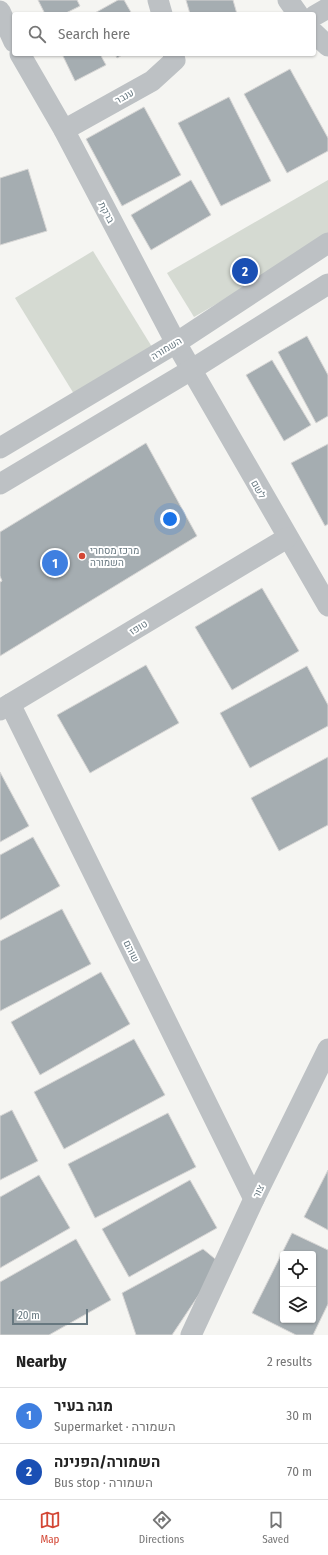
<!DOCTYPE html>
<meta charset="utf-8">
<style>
:root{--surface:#fff;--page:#f6f6f6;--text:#222;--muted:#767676;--line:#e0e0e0;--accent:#d34735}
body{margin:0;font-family:"Fira Sans Condensed",Heebo,sans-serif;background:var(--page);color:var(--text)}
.controls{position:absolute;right:12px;bottom:12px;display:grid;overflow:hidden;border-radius:4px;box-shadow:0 1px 3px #0004}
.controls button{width:36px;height:36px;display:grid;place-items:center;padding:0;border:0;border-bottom:1px solid var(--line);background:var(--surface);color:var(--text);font:20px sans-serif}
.scale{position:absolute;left:12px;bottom:10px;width:76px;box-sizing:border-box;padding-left:4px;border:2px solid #677880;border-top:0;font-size:11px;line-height:14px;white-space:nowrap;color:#677880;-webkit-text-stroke:3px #fff;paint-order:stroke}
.you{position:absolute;left:170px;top:519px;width:14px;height:14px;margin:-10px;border:3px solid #fff;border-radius:50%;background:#1a73e8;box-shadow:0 0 0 6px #1a73e833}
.badge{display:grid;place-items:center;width:26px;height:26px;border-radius:50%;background:var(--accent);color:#fff;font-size:13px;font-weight:700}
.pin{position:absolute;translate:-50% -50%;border:2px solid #fff;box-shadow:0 1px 4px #0006}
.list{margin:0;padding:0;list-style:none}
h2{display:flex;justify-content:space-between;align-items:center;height:52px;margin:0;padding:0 16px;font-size:17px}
h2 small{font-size:13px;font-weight:400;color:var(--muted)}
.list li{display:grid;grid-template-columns:26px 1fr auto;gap:12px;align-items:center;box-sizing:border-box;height:56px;padding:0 16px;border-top:1px solid var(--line)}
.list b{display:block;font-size:15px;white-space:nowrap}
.list p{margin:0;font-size:13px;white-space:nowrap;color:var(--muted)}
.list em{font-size:13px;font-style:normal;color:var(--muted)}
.icon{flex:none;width:22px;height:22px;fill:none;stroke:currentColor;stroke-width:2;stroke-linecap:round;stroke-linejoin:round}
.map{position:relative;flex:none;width:328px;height:1335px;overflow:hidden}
.search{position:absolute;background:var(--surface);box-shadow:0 1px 3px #0004;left:12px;right:12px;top:12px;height:44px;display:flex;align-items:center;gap:10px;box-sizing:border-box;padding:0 14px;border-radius:4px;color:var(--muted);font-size:15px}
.sheet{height:164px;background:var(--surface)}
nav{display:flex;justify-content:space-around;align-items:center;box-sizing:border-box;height:56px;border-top:1px solid var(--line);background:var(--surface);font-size:11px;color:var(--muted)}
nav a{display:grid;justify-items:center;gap:2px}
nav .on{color:var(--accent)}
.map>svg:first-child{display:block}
.green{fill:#d5dad2}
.building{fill:#a5adb1;stroke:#d7d6d5;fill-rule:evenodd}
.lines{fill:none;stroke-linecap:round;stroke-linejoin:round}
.street{stroke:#bdc1c4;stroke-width:21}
.poi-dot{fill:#d34735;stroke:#fff;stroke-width:1.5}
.labels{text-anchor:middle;stroke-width:4;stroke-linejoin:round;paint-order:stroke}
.street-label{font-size:10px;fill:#677880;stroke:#fff}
.poi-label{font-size:10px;fill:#677880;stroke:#fff;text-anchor:start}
</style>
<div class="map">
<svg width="328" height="1335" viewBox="0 0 328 1335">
<rect width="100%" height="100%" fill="#f5f5f2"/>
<g class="green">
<polygon points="328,180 328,239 194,317 167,273"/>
<polygon points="93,251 152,347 74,394 15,298"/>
</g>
<g class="building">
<polygon points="38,0 77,0 80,6 64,14 45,14"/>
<polygon points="118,0 124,0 132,14 93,14"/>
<polygon points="186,0 233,0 237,14 190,14"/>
<polygon points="62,54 100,54 106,65 75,81"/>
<polygon points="115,54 124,54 117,58"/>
<polygon points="290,69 328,138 328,151 287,173 244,94"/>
<polygon points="229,97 271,181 221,206 178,123"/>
<polygon points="144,107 181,175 122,206 86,139"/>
<polygon points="28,169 47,231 0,245 0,178"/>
<polygon points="191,180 211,215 151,250 131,215"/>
<polygon points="307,336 328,375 328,416 316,423 278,352"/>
<polygon points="272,360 311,425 284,441 246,375"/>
<polygon points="146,443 197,536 0,656 0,582 2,581 0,576 0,532"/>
<polygon points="328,444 328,524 325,526 291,463"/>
<polygon points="262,588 299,651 232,690 195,627"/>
<polygon points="146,665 179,723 90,773 57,715"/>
<polygon points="307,666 328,705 328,726 250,768 220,713"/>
<polygon points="328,757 328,825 279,851 251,798"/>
<polygon points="0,772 29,826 0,842"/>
<polygon points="33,837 60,886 0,920 0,855"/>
<polygon points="62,909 91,964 0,1011 0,941"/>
<polygon points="101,972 130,1024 40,1075 11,1022"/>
<polygon points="134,1039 165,1095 64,1149 34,1092"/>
<polygon points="12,1110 38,1161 0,1180 0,1116"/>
<polygon points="168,1113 196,1167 95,1218 68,1164"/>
<polygon points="328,1170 328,1230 304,1217"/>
<polygon points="39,1175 70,1228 0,1268 0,1197"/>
<polygon points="190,1180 217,1228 129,1277 102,1229"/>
<path d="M292,1233l36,17v54l-15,31h-17l-44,-22zM283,1254h30v66h-30z"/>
<polygon points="76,1239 111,1300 49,1335 0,1335 0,1282"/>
<polygon points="203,1249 220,1263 172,1335 136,1335 122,1293"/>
</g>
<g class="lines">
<g class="street">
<polyline points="158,0 162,14"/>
<polyline points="288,0 298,14"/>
<polyline points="0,11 14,42"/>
<polyline points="314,16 328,8"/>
<polyline points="314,33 328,46"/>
<polyline points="20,54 64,130 176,343 328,606"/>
<polyline points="64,130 152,81 175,60 173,54"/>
<polyline points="0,448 176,343 328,243"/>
<polyline points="0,484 191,370 328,284"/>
<polyline points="10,704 254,1199"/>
<polyline points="0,710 287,538"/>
<polyline points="191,1335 254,1199 328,1049"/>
</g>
</g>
<circle class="poi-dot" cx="82" cy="556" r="4"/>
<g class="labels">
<g class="street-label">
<text transform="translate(124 96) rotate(-29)" y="4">ענבר</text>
<text transform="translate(107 212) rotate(62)" y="4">ברקת</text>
<text transform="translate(166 348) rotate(-31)" y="4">השמורה</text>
<text transform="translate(259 489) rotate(60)" y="4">לשם</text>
<text transform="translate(138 627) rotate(-31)" y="4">טופז</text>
<text transform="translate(132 951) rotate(64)" y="4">שוהם</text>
<text transform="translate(258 1191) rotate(-64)" y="4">צור</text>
</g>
<g class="poi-label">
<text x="90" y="554">מרכז מסחרי<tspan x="90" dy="12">השמורה</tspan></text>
</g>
</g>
</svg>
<div class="controls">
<button><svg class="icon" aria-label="locate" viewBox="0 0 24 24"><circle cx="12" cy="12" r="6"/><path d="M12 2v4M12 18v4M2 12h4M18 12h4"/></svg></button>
<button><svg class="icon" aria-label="layers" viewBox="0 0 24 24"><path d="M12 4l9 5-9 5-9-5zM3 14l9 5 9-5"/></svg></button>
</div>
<div class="scale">20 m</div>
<div class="you"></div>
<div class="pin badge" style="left:55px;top:563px;background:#3f7fe0">1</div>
<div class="pin badge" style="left:245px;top:271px;background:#1a4fb4">2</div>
<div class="search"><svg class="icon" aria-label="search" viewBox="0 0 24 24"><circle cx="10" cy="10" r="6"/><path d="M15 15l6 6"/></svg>Search here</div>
</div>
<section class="sheet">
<h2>Nearby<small>2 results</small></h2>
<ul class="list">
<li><span class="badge" style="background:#3f7fe0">1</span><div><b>מגה בעיר</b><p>Supermarket · השמורה</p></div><em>30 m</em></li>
<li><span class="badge" style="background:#1a4fb4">2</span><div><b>השמורה/הפנינה</b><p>Bus stop · השמורה</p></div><em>70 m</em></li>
</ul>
</section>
<nav>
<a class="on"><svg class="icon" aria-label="map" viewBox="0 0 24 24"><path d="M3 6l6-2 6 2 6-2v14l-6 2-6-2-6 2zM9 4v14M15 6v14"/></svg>Map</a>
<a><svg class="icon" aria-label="directions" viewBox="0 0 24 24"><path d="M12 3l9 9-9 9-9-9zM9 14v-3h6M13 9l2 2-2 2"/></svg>Directions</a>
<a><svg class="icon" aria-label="saved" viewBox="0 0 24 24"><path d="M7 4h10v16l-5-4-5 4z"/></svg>Saved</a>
</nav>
